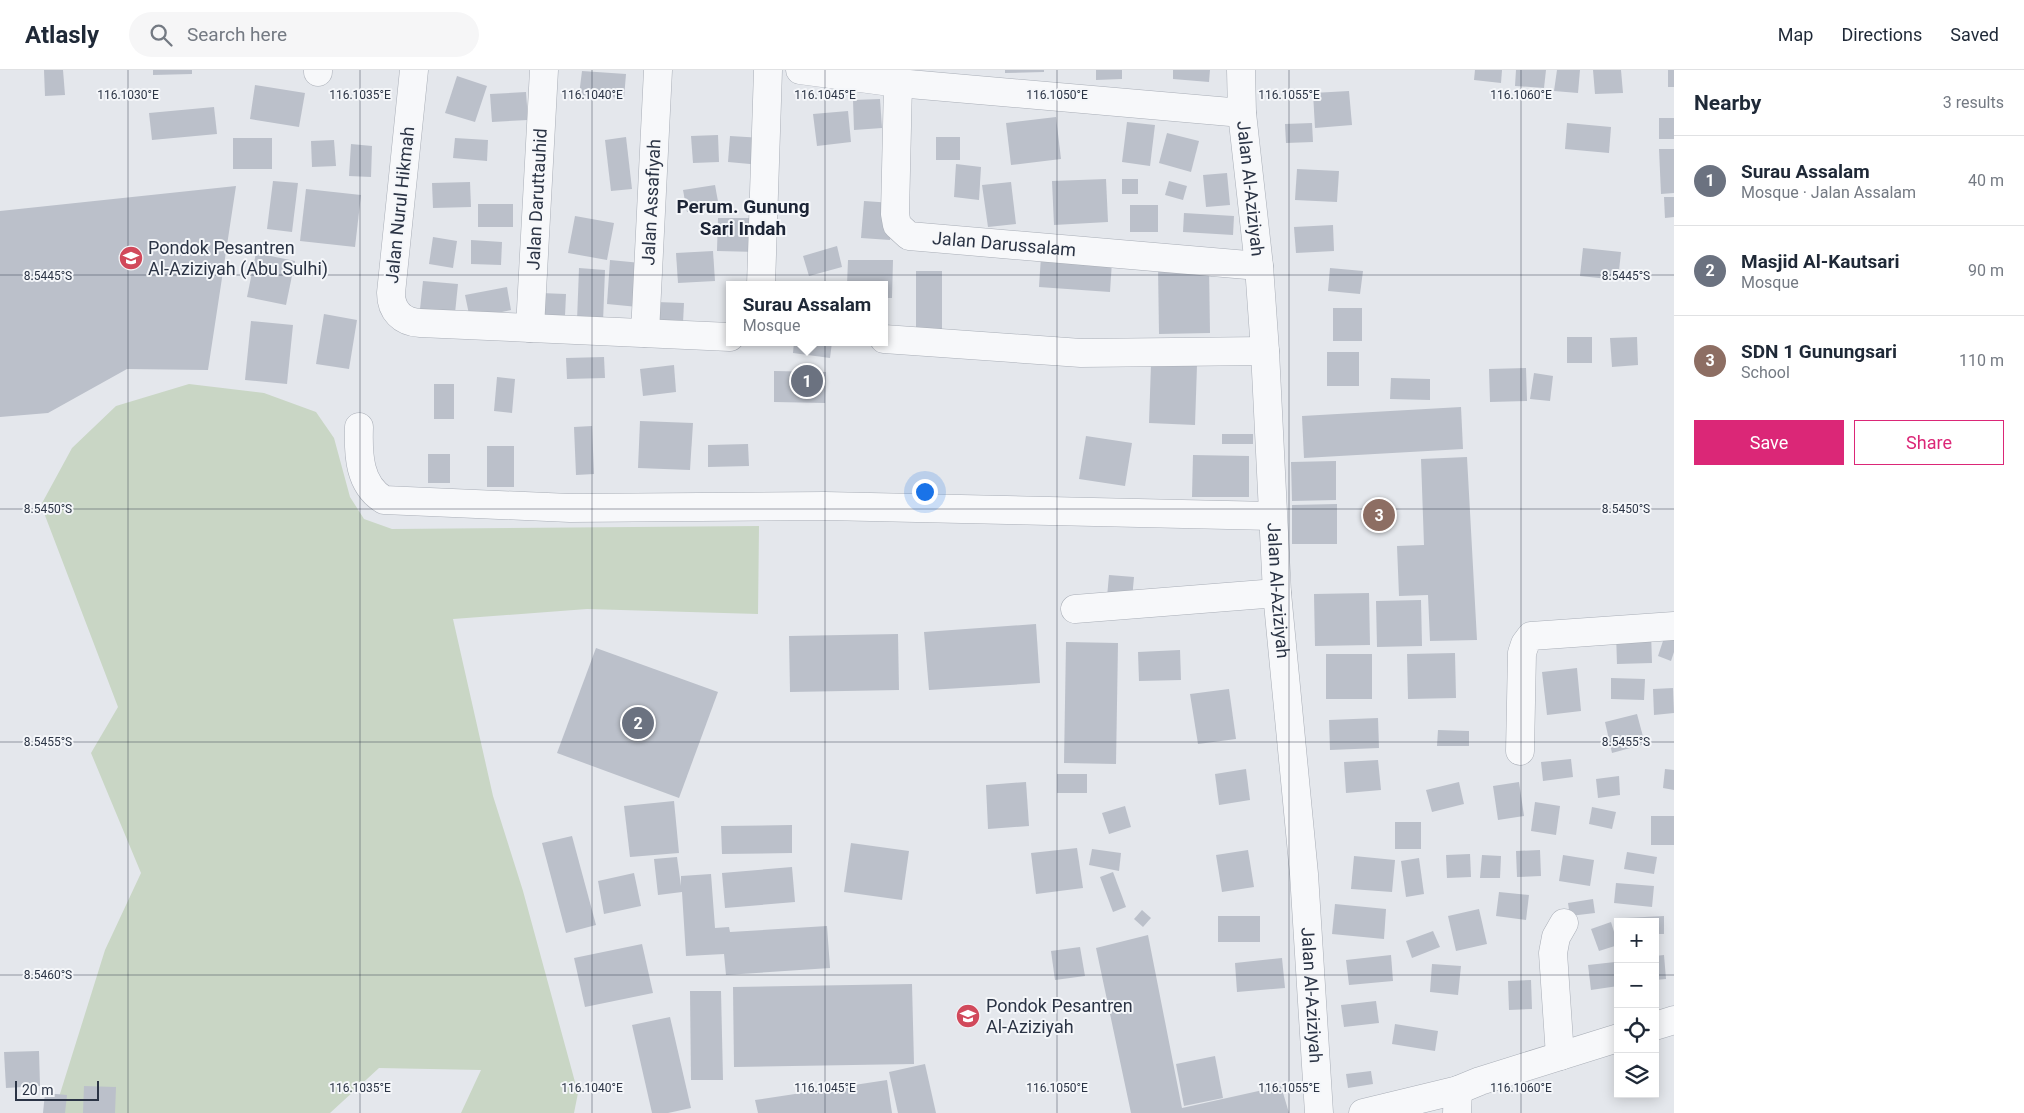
<!DOCTYPE html>
<meta charset="utf-8">
<style>
:root{--surface:#fff;--page:#f6f6f7;--text:#1f2937;--muted:#747a83;--line:#e0e1e3;--accent:#db2777}
body{margin:0;font-family:Roboto,sans-serif;background:var(--page);color:var(--text)}
.controls{position:absolute;right:15px;bottom:15px;display:grid;overflow:hidden;border-radius:0px;box-shadow:0 2px 12px #0003}
.controls button{width:45px;height:45px;display:grid;place-items:center;padding:0;border:0;border-bottom:1px solid var(--line);background:var(--surface);color:var(--text);font:25px sans-serif}
.scale{position:absolute;left:15px;bottom:12px;width:84px;box-sizing:border-box;padding-left:5px;border:2px solid #2b3445;border-top:0;font-size:14px;line-height:18px;white-space:nowrap;color:#2b3445;-webkit-text-stroke:4px #f4f6f9;paint-order:stroke}
.you{position:absolute;left:924px;top:421px;width:18px;height:18px;margin:-12px;border:4px solid #fff;border-radius:50%;background:#1a73e8;box-shadow:0 0 0 8px #1a73e833}
.badge{display:grid;place-items:center;width:32px;height:32px;border-radius:50%;background:var(--accent);color:#fff;font-size:16px;font-weight:700}
.pin{position:absolute;translate:-50% -50%;border:2px solid #fff;box-shadow:0 1px 5px #0006}
.popup{position:absolute;left:726px;top:211px;width:162px;height:65px;box-sizing:border-box;display:grid;place-content:center;border-radius:0px;background:var(--surface);filter:drop-shadow(0 1px 4px #0005);font-size:16px;white-space:nowrap;color:var(--muted)}
.popup b{font-size:19px;color:var(--text)}
.popup::after{content:'';position:absolute;left:50%;top:100%;margin-left:-10px;border:10px solid transparent;border-top-color:var(--surface)}
.list{margin:0;padding:0;list-style:none}
h2{display:flex;justify-content:space-between;align-items:center;height:65px;margin:0;padding:0 20px;font-size:21px}
h2 small{font-size:16px;font-weight:400;color:var(--muted)}
.list li{display:grid;grid-template-columns:32px 1fr auto;gap:15px;align-items:center;box-sizing:border-box;height:90px;padding:0 20px;border-top:1px solid var(--line)}
.list b{display:block;font-size:19px;white-space:nowrap}
.list p{margin:0;font-size:16px;white-space:nowrap;color:var(--muted)}
.list em{font-size:16px;font-style:normal;color:var(--muted)}
.actions{display:flex;gap:10px;padding:15px 20px}
.actions a{flex:1;padding:11px 0;border:1px solid var(--accent);border-radius:0px;text-align:center;font-size:18px;color:var(--accent)}
.actions .main{background:var(--accent);color:#fff}
.icon{flex:none;width:28px;height:28px;fill:none;stroke:currentColor;stroke-width:2;stroke-linecap:round;stroke-linejoin:round}
.map{position:relative;flex:none;width:1674px;height:1043px;overflow:hidden}
header{display:flex;align-items:center;gap:30px;box-sizing:border-box;height:70px;padding:0 25px;background:var(--surface);border-bottom:1px solid var(--line)}
header strong{font-size:24px}
nav{display:flex;gap:28px;margin-inline-start:auto;font-size:18px}
.search{width:350px;height:45px;background:var(--page);display:flex;align-items:center;gap:12px;box-sizing:border-box;padding:0 18px;border-radius:28px;color:var(--muted);font-size:19px}
main{display:flex}
aside{flex:1;background:var(--surface)}
.map>svg:first-child{display:block}
.green{fill:#c9d6c5}
.building{fill:#bbc0ca}
.lines{fill:none;stroke-linecap:round;stroke-linejoin:round}
.minor-casing{stroke:#a9aeb7;stroke-width:29}
.minor{stroke:#f7f8fa;stroke-width:28}
.ticks{fill:none;stroke:#2b3445;stroke-width:1;stroke-opacity:0.45}
.labels{text-anchor:middle;stroke-width:4;stroke-linejoin:round;paint-order:stroke}
.street-label{font-size:18px;fill:#2b3445;stroke:#f4f6f9}
.poi-label{font-size:18px;fill:#2b3445;stroke:#f4f6f9;text-anchor:start}
.neighbourhood-label{font-size:19px;font-weight:bold;fill:#1d2536;stroke:#f4f6f9}
.ticks-label{font-size:12px;text-anchor:middle;fill:#2b3445;stroke:#f4f6f9;stroke-width:4;stroke-linejoin:round;paint-order:stroke}
</style>
<header>
<strong>Atlasly</strong>
<div class="search"><svg class="icon" aria-label="search" viewBox="0 0 24 24"><circle cx="10" cy="10" r="6"/><path d="M15 15l6 6"/></svg>Search here</div>
<nav><a>Map</a><a>Directions</a><a>Saved</a></nav>
</header>
<main>
<div class="map">
<svg width="1674" height="1043" viewBox="0 0 1674 1043">
<rect width="100%" height="100%" fill="#e4e7ec"/>
<polygon class="green" points="189,314 264,323 316,342 334,368 350,427 364,449 392,459 759,456 758,544 587,539 453,549 493,726 523,821 578,1023 574,1043 461,1043 481,1000 379,998 330,1043 54,1043 105,880 141,803 91,683 118,637 41,435 72,378 116,336"/>
<g class="building">
<polygon points="44,0 63,0 65,25 45,26"/>
<polygon points="153,0 192,0 192,4 153,5"/>
<polygon points="1005,0 1044,0 1044,2 1005,3"/>
<polygon points="1096,0 1122,0 1122,9 1096,10"/>
<polygon points="1173,0 1210,0 1209,12 1173,9"/>
<polygon points="1475,0 1502,0 1501,13 1474,10"/>
<polygon points="1516,0 1546,0 1544,18 1515,16"/>
<polygon points="1557,0 1580,0 1578,23 1554,21"/>
<polygon points="1593,0 1621,0 1623,23 1595,24"/>
<rect x="1668" y="0" width="6" height="17"/>
<polygon points="582,1 626,4 624,28 579,25"/>
<polygon points="457,6 487,16 475,52 445,43"/>
<polygon points="255,15 305,23 299,57 250,49"/>
<polygon points="1349,21 1352,55 1315,58 1313,23"/>
<polygon points="526,22 528,50 492,52 490,24"/>
<polygon points="880,29 882,58 854,60 853,30"/>
<polygon points="214,37 217,64 152,70 149,43"/>
<polygon points="848,41 851,72 817,76 813,44"/>
<polygon points="1056,47 1061,89 1011,95 1006,53"/>
<rect x="1659" y="48" width="15" height="21"/>
<polygon points="1127,52 1155,55 1150,96 1122,92"/>
<polygon points="1312,53 1313,72 1286,73 1285,54"/>
<polygon points="1567,53 1611,57 1609,83 1565,79"/>
<polygon points="1167,63 1199,71 1191,102 1159,93"/>
<polygon points="718,65 719,92 693,93 691,66"/>
<polygon points="730,66 763,68 761,95 728,92"/>
<polygon points="626,67 632,119 611,121 605,70"/>
<rect x="936" y="67" width="24" height="23"/>
<rect x="233" y="68" width="39" height="31"/>
<polygon points="455,68 488,70 487,91 453,88"/>
<polygon points="334,70 336,96 312,97 311,71"/>
<polygon points="351,74 372,76 371,107 349,106"/>
<polygon points="1659,79 1674,79 1674,123 1661,124"/>
<polygon points="956,94 981,97 979,130 954,127"/>
<polygon points="1297,99 1339,101 1337,132 1295,130"/>
<polygon points="1227,103 1230,135 1206,137 1203,105"/>
<polygon points="1106,109 1108,152 1054,155 1052,111"/>
<rect x="1122" y="109" width="16" height="15"/>
<polygon points="273,111 298,113 292,162 267,159"/>
<polygon points="1169,111 1187,116 1183,130 1165,125"/>
<polygon points="470,112 471,137 433,138 432,113"/>
<polygon points="1011,112 1016,154 988,157 982,115"/>
<polygon points="715,115 719,137 687,142 683,120"/>
<polygon points="236,116 208,300 127,299 48,343 0,347 0,141"/>
<polygon points="306,119 361,125 355,177 300,171"/>
<polygon points="1664,127 1674,127 1674,147 1665,148"/>
<polygon points="864,131 893,133 890,170 861,168"/>
<rect x="478" y="134" width="35" height="23"/>
<rect x="1130" y="135" width="28" height="27"/>
<polygon points="1184,143 1234,146 1233,165 1183,162"/>
<polygon points="575,146 614,153 607,190 568,183"/>
<polygon points="718,148 758,148 758,182 717,181"/>
<polygon points="1333,155 1334,181 1296,183 1294,157"/>
<polygon points="433,167 457,171 453,198 429,194"/>
<polygon points="471,170 502,172 501,195 471,194"/>
<polygon points="837,176 842,197 809,206 803,186"/>
<polygon points="1583,178 1621,182 1618,210 1580,206"/>
<polygon points="713,181 715,211 678,213 676,183"/>
<polygon points="256,183 295,191 286,235 247,227"/>
<polygon points="1041,186 1112,191 1110,222 1039,217"/>
<polygon points="610,190 641,193 638,237 607,234"/>
<polygon points="848,190 893,190 892,228 884,228 884,215 847,215"/>
<polygon points="1209,195 1210,263 1159,264 1158,196"/>
<polygon points="579,198 605,200 603,252 577,251"/>
<polygon points="1330,198 1363,201 1360,224 1328,221"/>
<rect x="916" y="201" width="26" height="59"/>
<polygon points="423,211 458,214 455,243 420,239"/>
<polygon points="507,217 511,240 470,249 465,225"/>
<polygon points="540,223 566,224 565,246 539,245"/>
<polygon points="657,232 684,233 683,253 656,252"/>
<rect x="1333" y="238" width="29" height="33"/>
<polygon points="324,244 357,250 349,299 316,294"/>
<polygon points="251,251 293,255 287,314 245,310"/>
<rect x="1567" y="267" width="25" height="26"/>
<polygon points="1637,267 1638,295 1612,297 1610,268"/>
<polygon points="794,272 832,272 830,288 793,283"/>
<rect x="1327" y="282" width="32" height="34"/>
<polygon points="604,287 605,308 567,309 566,288"/>
<polygon points="1151,294 1197,295 1195,355 1149,353"/>
<polygon points="674,295 676,322 643,326 640,299"/>
<polygon points="1526,298 1527,331 1490,332 1489,299"/>
<polygon points="774,301 826,302 825,333 774,332"/>
<polygon points="1534,303 1553,306 1550,331 1530,329"/>
<polygon points="497,307 515,309 512,343 494,341"/>
<polygon points="1391,308 1430,309 1430,330 1390,329"/>
<rect x="434" y="314" width="20" height="35"/>
<polygon points="1461,337 1463,379 1304,388 1302,346"/>
<polygon points="640,351 693,353 690,400 638,398"/>
<polygon points="592,356 594,404 576,405 574,357"/>
<rect x="1222" y="364" width="31" height="10"/>
<polygon points="1086,366 1132,373 1125,416 1079,409"/>
<polygon points="748,374 749,396 708,397 708,375"/>
<rect x="487" y="376" width="27" height="41"/>
<rect x="428" y="384" width="22" height="29"/>
<polygon points="1193,385 1249,386 1249,427 1192,427"/>
<polygon points="1467,387 1477,570 1430,571 1428,525 1399,526 1397,476 1424,475 1421,389"/>
<polygon points="1336,391 1336,430 1292,431 1291,392"/>
<polygon points="1337,434 1337,474 1292,474 1292,435"/>
<polygon points="1109,505 1134,507 1132,529 1107,527"/>
<polygon points="1369,523 1370,575 1315,576 1314,524"/>
<polygon points="1421,530 1422,576 1377,577 1376,531"/>
<polygon points="1036,554 1040,613 929,620 924,562"/>
<polygon points="1667,559 1674,561 1674,582 1671,591 1658,586"/>
<polygon points="1651,562 1652,593 1617,594 1616,563"/>
<polygon points="898,564 899,620 790,622 789,566"/>
<polygon points="1066,572 1118,573 1116,694 1064,693"/>
<polygon points="596,578 718,622 679,728 557,683"/>
<polygon points="1180,580 1181,610 1139,611 1138,582"/>
<polygon points="1455,583 1456,628 1408,629 1407,584"/>
<rect x="1326" y="584" width="46" height="45"/>
<polygon points="1577,598 1581,641 1547,645 1542,602"/>
<polygon points="1611,608 1645,609 1644,630 1611,629"/>
<polygon points="1673,618 1674,643 1654,645 1653,619"/>
<polygon points="1229,619 1236,669 1198,674 1190,624"/>
<polygon points="1637,644 1645,674 1612,683 1605,652"/>
<polygon points="1378,648 1379,678 1330,680 1329,650"/>
<polygon points="1438,660 1469,661 1469,676 1437,676"/>
<polygon points="1571,689 1573,707 1543,711 1541,692"/>
<polygon points="1378,690 1381,720 1346,723 1344,692"/>
<polygon points="1246,699 1250,730 1219,735 1215,704"/>
<polygon points="1665,699 1674,700 1674,720 1663,718"/>
<rect x="1057" y="704" width="30" height="19"/>
<polygon points="1619,706 1620,725 1598,728 1596,709"/>
<polygon points="1026,712 1029,756 988,759 986,715"/>
<polygon points="1459,712 1464,734 1432,742 1426,720"/>
<polygon points="1519,712 1524,746 1498,750 1493,716"/>
<polygon points="674,731 679,783 630,787 624,736"/>
<polygon points="1535,732 1560,736 1556,765 1531,761"/>
<polygon points="1125,736 1131,757 1109,764 1102,743"/>
<polygon points="1592,737 1616,742 1612,759 1589,754"/>
<rect x="1651" y="746" width="23" height="29"/>
<rect x="1395" y="752" width="26" height="27"/>
<polygon points="792,755 792,783 722,784 721,756"/>
<polygon points="572,766 596,855 566,863 542,773"/>
<polygon points="851,773 909,781 902,830 844,822"/>
<polygon points="1077,778 1083,818 1036,824 1031,783"/>
<polygon points="1092,779 1121,783 1119,801 1089,795"/>
<polygon points="1248,780 1254,817 1222,822 1216,785"/>
<polygon points="1540,780 1541,806 1517,807 1516,781"/>
<polygon points="1627,782 1657,787 1654,804 1624,799"/>
<polygon points="1470,784 1471,807 1447,808 1446,785"/>
<polygon points="1482,785 1501,786 1500,808 1480,808"/>
<polygon points="1563,785 1594,790 1590,816 1559,811"/>
<polygon points="1354,786 1395,790 1392,822 1351,819"/>
<polygon points="677,787 681,816 681,806 711,804 715,858 729,857 730,862 827,856 830,898 726,905 724,884 686,886 682,822 658,825 654,789"/>
<polygon points="1419,788 1424,824 1406,827 1401,791"/>
<polygon points="792,797 795,832 725,838 722,803"/>
<polygon points="1113,802 1126,837 1113,842 1100,807"/>
<polygon points="634,803 641,836 604,844 598,811"/>
<polygon points="1616,813 1654,816 1652,837 1614,833"/>
<polygon points="1499,822 1529,825 1526,850 1496,846"/>
<polygon points="1593,829 1595,843 1570,846 1568,833"/>
<polygon points="1335,834 1386,839 1384,869 1332,864"/>
<polygon points="1479,839 1487,874 1456,881 1448,846"/>
<polygon points="1142,840 1151,848 1143,857 1134,849"/>
<rect x="1218" y="846" width="42" height="26"/>
<polygon points="1664,846 1664,864 1655,864 1655,852 1626,852 1625,848"/>
<polygon points="1611,852 1618,875 1599,881 1591,859"/>
<polygon points="1433,861 1440,877 1412,888 1406,871"/>
<polygon points="1148,865 1182,1038 1281,1016 1289,1043 1131,1043 1096,878"/>
<polygon points="642,874 653,923 585,937 574,888"/>
<polygon points="1080,877 1085,906 1055,910 1051,881"/>
<polygon points="1391,885 1393,911 1349,915 1346,890"/>
<polygon points="1664,885 1666,909 1655,910 1655,886"/>
<polygon points="1282,888 1285,918 1237,922 1235,893"/>
<polygon points="1615,892 1618,916 1591,920 1588,895"/>
<polygon points="1432,894 1461,896 1458,925 1430,922"/>
<polygon points="1531,910 1532,939 1509,940 1508,911"/>
<polygon points="912,914 914,994 734,997 733,917"/>
<polygon points="690,921 721,921 723,1010 691,1010"/>
<polygon points="1376,931 1379,953 1344,957 1341,935"/>
<polygon points="670,947 691,1038 668,1043 652,1043 632,955"/>
<polygon points="1395,954 1438,961 1435,981 1392,974"/>
<polygon points="39,981 40,1016 6,1018 4,982"/>
<polygon points="1215,986 1223,1028 1184,1036 1176,994"/>
<polygon points="925,994 936,1043 898,1043 889,1002"/>
<polygon points="1371,1001 1373,1014 1348,1018 1346,1004"/>
<polygon points="887,1010 892,1043 758,1043 755,1030"/>
<polygon points="84,1016 116,1017 115,1043 83,1043"/>
<polygon points="45,1023 67,1025 65,1043 43,1043"/>
</g>
<g class="lines">
<g class="minor-casing">
<g id="minor">
<path d="M414,0l-23,223c0,18 11,29 29,30l310,14"/>
<polyline points="800,0 898,13 1242,43"/>
<path id="s1" d="M1241,0l1,43 17,153 6,85 12,242 27,281 15,239"/>
<polyline points="318,2 318,0"/>
<path id="s2" d="M898,13l-3,131 2,11 12,11 350,30"/>
<polyline points="761,215 768,0"/>
<path id="s3" d="M530,258l14,-258"/>
<path id="s4" d="M645,263l13,-263"/>
<polyline points="884,269 1081,283 1265,281"/>
<path d="M359,357c-1,28 0,58 25,73l186,8 255,-2 447,10"/>
<polyline points="1075,539 1277,523"/>
<polyline points="1520,681 1522,583 1525,574 1531,566 1674,556"/>
<polyline points="1655,956 1674,950"/>
<polyline points="1560,986 1553,883 1556,867 1564,853"/>
<polyline points="1363,1043 1458,1020 1480,1011 1618,968"/>
<polyline points="1457,1043 1458,1020"/>
</g>
</g>
<use href="#minor" class="minor"/>
</g>
<path class="ticks" d="M128,0v1043M360,0v1043M592,0v1043M825,0v1043M1057,0v1043M1289,0v1043M1521,0v1043M0,205h1674M0,439h1674M0,672h1674M0,905h1618M1655,905h19"/>
<defs>
<g id="school-disc" transform="scale(1.25)"><circle r="9.5" fill="#d1495b" stroke="#f4f6f9"/><path d="M0-5L7-2L0 1L-7-2ZM-4 1L0 2.5L4 1V4Q0 6-4 4Z" fill="#fff"/></g>
</defs>
<g fill-rule="evenodd">
<use href="#school-disc" x="131" y="188"/>
<use href="#school-disc" x="968" y="946"/>
</g>
<g class="labels">
<g class="street-label">
<text dy="6" stroke="none"><textPath href="#s1" startOffset="119">Jalan Al-Aziziyah</textPath></text>
<text dy="6" stroke="none"><textPath href="#s3" startOffset="129">Jalan Daruttauhid</textPath></text>
<text dy="6" stroke="none"><textPath href="#s4" startOffset="131">Jalan Assafiyah</textPath></text>
<text transform="translate(400 135) rotate(-84)" y="6">Jalan Nurul Hikmah</text>
<text dy="6" stroke="none"><textPath href="#s2" startOffset="254">Jalan Darussalam</textPath></text>
<text dy="6" stroke="none"><textPath href="#s1" startOffset="522">Jalan Al-Aziziyah</textPath></text>
<text dy="6" stroke="none"><textPath href="#s1" startOffset="928">Jalan Al-Aziziyah</textPath></text>
</g>
<g class="poi-label">
<text x="148" y="184">Pondok Pesantren<tspan x="148" dy="21">Al-Aziziyah (Abu Sulhi)</tspan></text>
<text x="986" y="942">Pondok Pesantren<tspan x="986" dy="21">Al-Aziziyah</tspan></text>
</g>
<g class="neighbourhood-label">
<text x="743" y="143">Perum. Gunung<tspan x="743" dy="22">Sari Indah</tspan></text>
</g>
</g>
<g class="ticks-label">
<text x="128" y="29">116.1030°E</text>
<text x="360" y="29">116.1035°E</text>
<text x="592" y="29">116.1040°E</text>
<text x="825" y="29">116.1045°E</text>
<text x="1057" y="29">116.1050°E</text>
<text x="1289" y="29">116.1055°E</text>
<text x="1521" y="29">116.1060°E</text>
<text x="48" y="210">8.5445°S</text>
<text x="1626" y="210">8.5445°S</text>
<text x="48" y="443">8.5450°S</text>
<text x="1626" y="443">8.5450°S</text>
<text x="48" y="676">8.5455°S</text>
<text x="1626" y="676">8.5455°S</text>
<text x="48" y="909">8.5460°S</text>
<text x="360" y="1022">116.1035°E</text>
<text x="592" y="1022">116.1040°E</text>
<text x="825" y="1022">116.1045°E</text>
<text x="1057" y="1022">116.1050°E</text>
<text x="1289" y="1022">116.1055°E</text>
<text x="1521" y="1022">116.1060°E</text>
</g>
</svg>
<div class="controls">
<button>+</button>
<button>−</button>
<button><svg class="icon" aria-label="locate" viewBox="0 0 24 24"><circle cx="12" cy="12" r="6"/><path d="M12 2v4M12 18v4M2 12h4M18 12h4"/></svg></button>
<button><svg class="icon" aria-label="layers" viewBox="0 0 24 24"><path d="M12 4l9 5-9 5-9-5zM3 14l9 5 9-5"/></svg></button>
</div>
<div class="scale">20 m</div>
<div class="you"></div>
<div class="pin badge" style="left:807px;top:311px;background:#6b7280">1</div>
<div class="popup"><b>Surau Assalam</b>Mosque</div>
<div class="pin badge" style="left:638px;top:653px;background:#6b7280">2</div>
<div class="pin badge" style="left:1379px;top:445px;background:#8d6e63">3</div>
</div>
<aside>
<h2>Nearby<small>3 results</small></h2>
<ul class="list">
<li><span class="badge" style="background:#6b7280">1</span><div><b>Surau Assalam</b><p>Mosque · Jalan Assalam</p></div><em>40 m</em></li>
<li><span class="badge" style="background:#6b7280">2</span><div><b>Masjid Al-Kautsari</b><p>Mosque</p></div><em>90 m</em></li>
<li><span class="badge" style="background:#8d6e63">3</span><div><b>SDN 1 Gunungsari</b><p>School</p></div><em>110 m</em></li>
</ul>
<div class="actions"><a class="main">Save</a><a>Share</a></div>
</aside>
</main>
